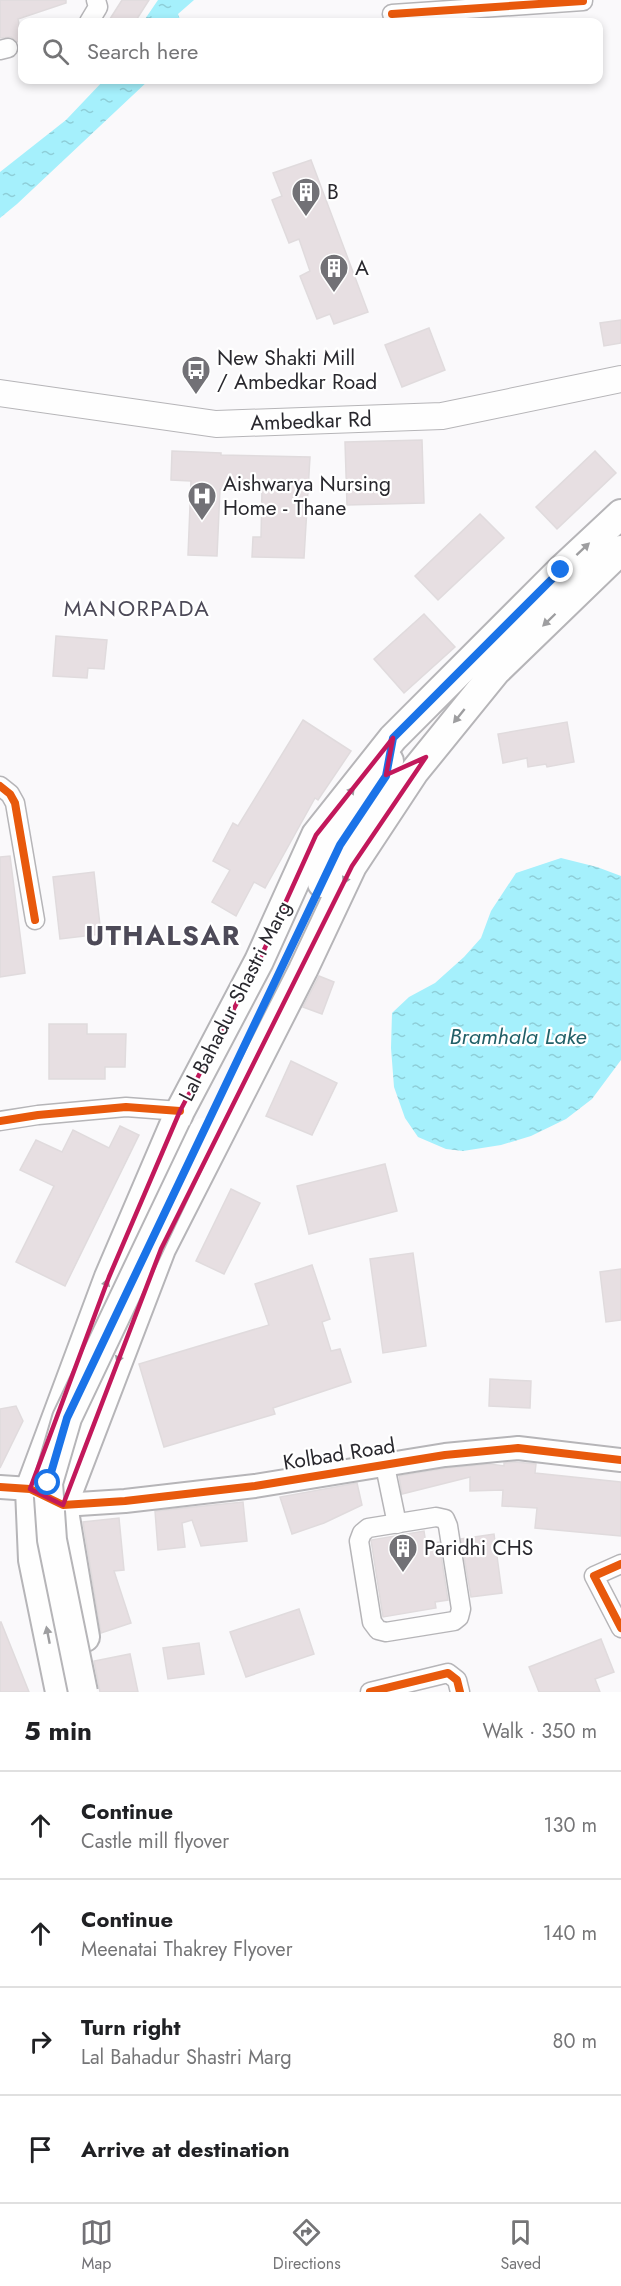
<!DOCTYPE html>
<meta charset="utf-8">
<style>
:root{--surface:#fff;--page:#f2f2f2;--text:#202124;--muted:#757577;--line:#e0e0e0;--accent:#727176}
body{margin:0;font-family:Jost,sans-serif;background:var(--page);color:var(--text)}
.stop{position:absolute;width:18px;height:18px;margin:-14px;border:4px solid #1a73e8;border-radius:50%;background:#fff}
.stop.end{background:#1a73e8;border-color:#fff;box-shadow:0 2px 6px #0008}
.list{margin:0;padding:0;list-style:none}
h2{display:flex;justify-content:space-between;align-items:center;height:78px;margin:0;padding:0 24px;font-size:26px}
h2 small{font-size:20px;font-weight:400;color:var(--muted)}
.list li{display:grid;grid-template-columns:39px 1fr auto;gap:18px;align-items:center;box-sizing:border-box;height:108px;padding:0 24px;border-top:2px solid var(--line)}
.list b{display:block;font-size:22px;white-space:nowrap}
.list p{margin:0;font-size:20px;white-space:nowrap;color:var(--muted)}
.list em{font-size:20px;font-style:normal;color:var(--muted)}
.icon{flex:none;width:33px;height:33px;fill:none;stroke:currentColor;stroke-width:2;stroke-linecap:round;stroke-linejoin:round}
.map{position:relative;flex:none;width:621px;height:1692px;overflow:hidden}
.search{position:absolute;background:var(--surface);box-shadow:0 3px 9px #0003;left:18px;right:18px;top:18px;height:66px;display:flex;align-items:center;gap:15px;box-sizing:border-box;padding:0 21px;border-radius:12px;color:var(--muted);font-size:22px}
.sheet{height:510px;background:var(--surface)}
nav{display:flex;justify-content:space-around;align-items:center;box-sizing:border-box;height:84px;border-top:2px solid var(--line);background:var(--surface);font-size:16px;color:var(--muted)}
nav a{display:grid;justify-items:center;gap:3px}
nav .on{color:var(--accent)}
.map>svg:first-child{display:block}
.water{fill:url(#water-ripples)}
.building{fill:#e7dfe2;stroke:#e0dbdd;stroke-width:1.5}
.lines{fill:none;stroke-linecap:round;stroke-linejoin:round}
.minor-casing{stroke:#b6b5b8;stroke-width:21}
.tertiary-casing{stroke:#b6b5b8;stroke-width:26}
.secondary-casing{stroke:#b6b5b8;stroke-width:28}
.primary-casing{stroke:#b6b5b8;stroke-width:32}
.minor{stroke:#fefefe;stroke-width:18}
.tertiary{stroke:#fefefe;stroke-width:22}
.secondary{stroke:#fefefe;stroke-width:26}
.primary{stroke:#fefefe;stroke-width:28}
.primary-bridge-casing{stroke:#b6b5b8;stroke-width:32;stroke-linecap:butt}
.primary-bridge{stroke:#fefefe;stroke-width:28}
.cycleway-casing{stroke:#fff;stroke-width:11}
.cycleway{stroke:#e8590c;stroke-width:8}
.oneway{fill:#9e9ea0}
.route{stroke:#1a73e8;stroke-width:8}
.marked{fill:none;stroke:#c2185b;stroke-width:4.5;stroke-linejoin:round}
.labels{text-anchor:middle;stroke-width:4.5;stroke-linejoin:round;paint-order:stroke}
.poi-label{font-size:21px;fill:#29282e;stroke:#fff;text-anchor:start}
.street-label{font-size:21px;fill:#29282e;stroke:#fff}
.neighbourhood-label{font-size:22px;letter-spacing:1.5px;fill:#4d4a58;stroke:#fff}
.water-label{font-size:22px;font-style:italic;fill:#226068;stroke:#fff}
.district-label{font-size:27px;font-weight:bold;letter-spacing:1.5px;fill:#4d4a58;stroke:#fff}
</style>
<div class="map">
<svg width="621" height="1692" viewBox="0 0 621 1692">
<defs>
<pattern id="water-ripples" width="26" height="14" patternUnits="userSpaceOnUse" patternTransform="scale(1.5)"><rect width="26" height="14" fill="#a5f0fc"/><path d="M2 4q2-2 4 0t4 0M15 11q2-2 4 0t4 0" fill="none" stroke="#8eced8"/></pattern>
</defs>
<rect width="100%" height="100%" fill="#faf9fb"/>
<g class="water">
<polygon points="158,0 194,0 178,14 181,22 143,22"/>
<polygon points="104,80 149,80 17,204 0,218 0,172 66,120"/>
<polygon points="561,858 597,867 621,876 621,1060 592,1099 566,1119 531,1136 501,1145 463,1151 446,1149 418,1137 405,1118 394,1087 391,1048 392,1013 409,997 435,983 464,957 481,938 491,911 516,873"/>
</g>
<g class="building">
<polygon points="0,0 66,0 66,3 18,19 22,40 17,42 11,37 0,38"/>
<polygon points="122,0 149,0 135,22 108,22"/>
<polygon points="311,160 368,312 334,324 330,314 317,319 300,276 310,271 299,239 289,243 272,200 282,196 273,173"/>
<polygon points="621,320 621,343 604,346 600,323"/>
<polygon points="429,328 445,370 402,387 385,345"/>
<polygon points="422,440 424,503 347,505 345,442"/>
<polygon points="172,451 221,453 221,455 310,457 304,558 252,557 253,537 261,537 262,490 220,489 217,556 188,555 191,481 171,480"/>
<polygon points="595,451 616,473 557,529 536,507"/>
<polygon points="480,514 504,538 438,600 415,576"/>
<polygon points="424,614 455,647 404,693 374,659"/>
<polygon points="56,636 107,640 104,669 88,668 87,678 53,676"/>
<polygon points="303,720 351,751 318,800 315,798 265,888 254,882 236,916 212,902 230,870 213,861 233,823 238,826"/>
<polygon points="567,722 574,762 547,767 546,764 528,767 527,758 503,763 498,734"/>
<polygon points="10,856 25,973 0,977 0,857"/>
<polygon points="94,872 101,934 60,939 53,877"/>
<polygon points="319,976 334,982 322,1014 303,1007"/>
<polygon points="49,1024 87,1024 87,1034 126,1034 125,1067 105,1067 105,1079 49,1079"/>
<polygon points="291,1061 337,1083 312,1135 266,1116"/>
<polygon points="120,1126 139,1135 65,1286 16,1262 54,1186 20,1170 36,1140 62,1152 73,1130 109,1148"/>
<polygon points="385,1164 397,1211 309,1234 297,1186"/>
<polygon points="231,1189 260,1203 224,1274 196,1261"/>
<polygon points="413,1253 426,1346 383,1353 370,1259"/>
<polygon points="312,1265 330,1319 322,1322 331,1351 340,1349 351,1382 273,1408 275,1414 164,1447 139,1364 269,1325 255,1284"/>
<polygon points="621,1269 621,1320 606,1322 600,1272"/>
<polygon points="490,1379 531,1381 530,1408 489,1406"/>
<polygon points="16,1406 23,1421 0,1468 0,1409"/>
<polygon points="515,1462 536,1464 535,1473 621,1482 621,1536 535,1528 537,1508 502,1506 503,1490 470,1491 470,1477 402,1494 399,1476 447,1468 490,1464 504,1466 504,1463"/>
<polygon points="357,1483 362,1505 324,1523 292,1534 280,1497"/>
<polygon points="243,1502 247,1541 201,1546 192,1520 182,1523 185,1547 158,1550 155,1511"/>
<polygon points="119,1518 124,1570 114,1571 131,1623 101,1633 83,1522"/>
<polygon points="424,1531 426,1544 439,1542 448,1600 435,1602 436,1608 383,1617 371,1540"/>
<polygon points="494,1534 502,1593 471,1597 461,1539"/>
<polygon points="299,1609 314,1654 246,1677 230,1632"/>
<polygon points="0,1622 1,1622 29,1692 0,1692"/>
<polygon points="601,1639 614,1672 595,1679 600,1692 539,1692 529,1667"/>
<polygon points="199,1643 204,1674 168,1679 163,1648"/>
<polygon points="130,1654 138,1692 100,1692 94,1661"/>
</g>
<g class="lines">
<g class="minor-casing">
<g id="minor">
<polyline points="392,14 583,1"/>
<polyline points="89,22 98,7 96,0"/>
<polyline points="0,50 8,48"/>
<polyline points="0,786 10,794 15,803 35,920"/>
<polyline points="0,1121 38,1115 126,1107 180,1111"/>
<polyline points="385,1466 397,1524"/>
<polygon points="436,1517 445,1519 448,1526 461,1609 459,1617 454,1621 386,1632 378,1630 372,1622 359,1541 362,1533 368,1528"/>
<polyline points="621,1564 594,1576 621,1628"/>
<polyline points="370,1692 448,1673 457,1680 460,1692"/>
</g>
</g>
<g class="tertiary-casing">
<polyline id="tertiary" points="0,1487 30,1489 63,1505 125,1501 255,1486 445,1455 518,1448 621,1460"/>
</g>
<g class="secondary-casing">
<polyline id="secondary" points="0,393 216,424 442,416 621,379"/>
</g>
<g class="primary-casing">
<g id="primary">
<polyline points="322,883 340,845 386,775 389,761"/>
<polyline points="85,1637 63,1505 161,1249 303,970 352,866 414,772 496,671 621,550"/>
<polyline points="60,1692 33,1560 30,1489 109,1277 180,1111 259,961 316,835 393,738 561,570 621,514"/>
</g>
</g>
<use href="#minor" class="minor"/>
<use href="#tertiary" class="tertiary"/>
<use href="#secondary" class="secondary"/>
<use href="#primary" class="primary"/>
<g class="primary-bridge-casing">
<polyline id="primary-bridge" points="83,1692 52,1540 48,1483 67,1418 203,1132"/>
</g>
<use href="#primary-bridge" class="primary-bridge"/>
<g class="cycleway-casing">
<g id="cycleway">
<polyline points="392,14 583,1"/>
<polyline points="0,786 10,794 15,803 35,920"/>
<polyline points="0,1121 38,1115 126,1107 180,1111"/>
<polyline points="0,1487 30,1489 63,1505 125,1501 255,1486 445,1455 518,1448 621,1460"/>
<polyline points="621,1564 594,1576 621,1628"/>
<polyline points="370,1692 448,1673 457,1680 460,1692"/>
</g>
</g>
<use href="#cycleway" class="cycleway"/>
</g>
<defs><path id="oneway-solid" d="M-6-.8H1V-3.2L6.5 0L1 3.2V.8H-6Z" transform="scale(1.5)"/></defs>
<g class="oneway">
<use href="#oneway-solid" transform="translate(583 549) rotate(-43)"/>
<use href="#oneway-solid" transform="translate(549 620) rotate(136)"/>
<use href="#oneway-solid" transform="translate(459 716) rotate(129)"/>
<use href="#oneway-solid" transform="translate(349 794) rotate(-52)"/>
<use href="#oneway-solid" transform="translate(347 876) rotate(115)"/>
<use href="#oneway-solid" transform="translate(105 1287) rotate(-70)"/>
<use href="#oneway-solid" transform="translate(120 1355) rotate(111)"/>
<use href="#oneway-solid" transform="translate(48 1635) rotate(-101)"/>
</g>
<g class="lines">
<polyline class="route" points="48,1483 67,1418 340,845 386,776 393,738 561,570"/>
</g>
<path class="marked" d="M393,738l-7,37 40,-18 -74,109 -191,383 -98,256 -33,-16 79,-212 71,-166 79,-150 57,-126z"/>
<defs>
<g id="building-pin" transform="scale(1.5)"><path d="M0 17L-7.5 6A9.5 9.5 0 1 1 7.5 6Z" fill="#727176" stroke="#fff"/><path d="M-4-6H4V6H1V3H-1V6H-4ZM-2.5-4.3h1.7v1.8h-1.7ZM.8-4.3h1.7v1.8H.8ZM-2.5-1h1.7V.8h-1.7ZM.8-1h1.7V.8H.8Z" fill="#fff"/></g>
<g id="bus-pin" transform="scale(1.5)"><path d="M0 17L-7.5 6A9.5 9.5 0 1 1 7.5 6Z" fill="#727176" stroke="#fff"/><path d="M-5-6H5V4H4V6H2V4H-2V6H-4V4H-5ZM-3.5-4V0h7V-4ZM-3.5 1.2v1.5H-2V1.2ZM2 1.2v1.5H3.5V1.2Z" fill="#fff"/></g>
<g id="hospital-pin" transform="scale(1.5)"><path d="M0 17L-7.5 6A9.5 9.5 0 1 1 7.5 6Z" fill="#727176" stroke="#fff"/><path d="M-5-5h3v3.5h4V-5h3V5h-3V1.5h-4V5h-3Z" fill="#fff"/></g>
</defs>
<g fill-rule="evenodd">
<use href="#building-pin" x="306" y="192"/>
<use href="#building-pin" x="334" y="268"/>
<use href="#bus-pin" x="196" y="370"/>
<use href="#hospital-pin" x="202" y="496"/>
<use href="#building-pin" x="403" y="1548"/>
</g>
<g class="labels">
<g class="poi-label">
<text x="327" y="199">B</text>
<text x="355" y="275">A</text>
<text x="217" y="365">New Shakti Mill<tspan x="217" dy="24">/ Ambedkar Road</tspan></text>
<text x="223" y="491">Aishwarya Nursing<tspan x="223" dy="24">Home - Thane</tspan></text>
<text x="424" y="1555">Paridhi CHS</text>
</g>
<g class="street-label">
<text transform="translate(311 421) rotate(-2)" y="7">Ambedkar Rd</text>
<text transform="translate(235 1001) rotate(-63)" y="7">Lal Bahadur Shastri Marg</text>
<text transform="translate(339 1454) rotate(-9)" y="7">Kolbad Road</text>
</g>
<g class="neighbourhood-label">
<text x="137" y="616">MANORPADA</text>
</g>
<g class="water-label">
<text x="518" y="1044">Bramhala Lake</text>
</g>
<g class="district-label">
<text x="163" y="945">UTHALSAR</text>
</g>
</g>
</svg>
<div class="stop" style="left:48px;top:1483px"></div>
<div class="stop end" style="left:561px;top:570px"></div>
<div class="search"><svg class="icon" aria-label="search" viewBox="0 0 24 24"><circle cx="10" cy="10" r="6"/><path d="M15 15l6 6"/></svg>Search here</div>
</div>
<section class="sheet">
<h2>5 min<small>Walk · 350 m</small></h2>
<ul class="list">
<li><svg class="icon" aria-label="ahead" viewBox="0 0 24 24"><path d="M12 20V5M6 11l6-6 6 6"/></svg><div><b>Continue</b><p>Castle mill flyover</p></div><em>130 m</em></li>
<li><svg class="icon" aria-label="ahead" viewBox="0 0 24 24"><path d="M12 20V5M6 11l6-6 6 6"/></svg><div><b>Continue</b><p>Meenatai Thakrey Flyover</p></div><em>140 m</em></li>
<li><svg class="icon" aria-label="right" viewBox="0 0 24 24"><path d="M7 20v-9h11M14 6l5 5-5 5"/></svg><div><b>Turn right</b><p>Lal Bahadur Shastri Marg</p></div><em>80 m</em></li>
<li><svg class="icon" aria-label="arrive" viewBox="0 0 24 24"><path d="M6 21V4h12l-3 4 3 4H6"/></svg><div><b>Arrive at destination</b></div></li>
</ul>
</section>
<nav>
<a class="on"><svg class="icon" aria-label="map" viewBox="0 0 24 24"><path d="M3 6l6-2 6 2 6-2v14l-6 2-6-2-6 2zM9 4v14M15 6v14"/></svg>Map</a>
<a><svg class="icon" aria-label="directions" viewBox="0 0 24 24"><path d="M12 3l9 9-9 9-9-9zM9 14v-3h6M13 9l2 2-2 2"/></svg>Directions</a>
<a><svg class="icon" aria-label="saved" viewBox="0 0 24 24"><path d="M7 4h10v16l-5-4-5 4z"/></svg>Saved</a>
</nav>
